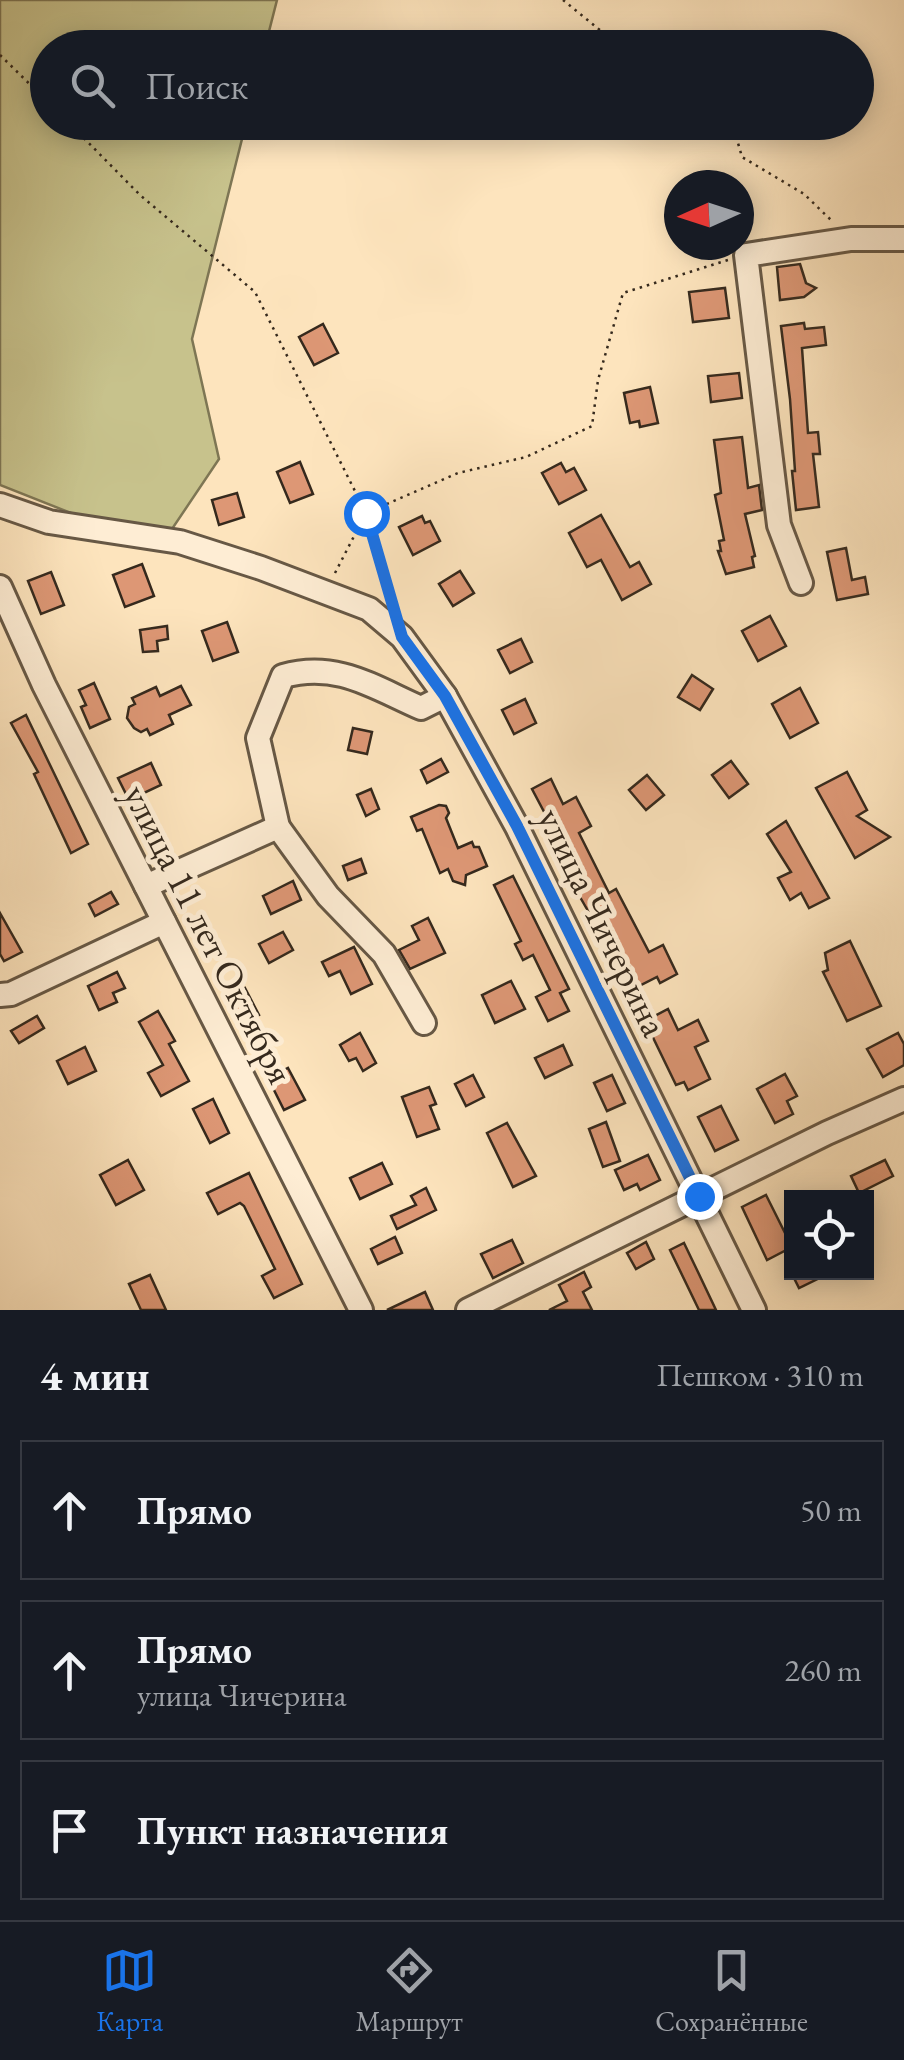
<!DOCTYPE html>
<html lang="ru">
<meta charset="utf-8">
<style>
:root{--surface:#171b24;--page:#20242c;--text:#f1f3f6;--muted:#9ea1a6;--line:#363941;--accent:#1a73e8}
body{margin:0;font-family:"EB Garamond",serif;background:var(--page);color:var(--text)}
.controls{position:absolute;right:30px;bottom:30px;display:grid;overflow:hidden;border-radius:0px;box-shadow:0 5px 25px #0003}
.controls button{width:90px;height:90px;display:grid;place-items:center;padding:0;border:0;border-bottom:2px solid var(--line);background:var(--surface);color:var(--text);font:50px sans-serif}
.compass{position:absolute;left:664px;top:170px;width:90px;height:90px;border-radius:50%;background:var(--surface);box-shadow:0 5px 25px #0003;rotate:267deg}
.stop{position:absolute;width:30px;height:30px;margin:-22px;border:8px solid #1a73e8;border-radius:50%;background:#fff}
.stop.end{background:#1a73e8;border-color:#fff;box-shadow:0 2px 10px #0008}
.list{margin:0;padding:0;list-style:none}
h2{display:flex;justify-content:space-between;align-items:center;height:130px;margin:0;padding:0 40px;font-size:42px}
h2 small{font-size:32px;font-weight:400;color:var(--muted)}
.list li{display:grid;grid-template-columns:65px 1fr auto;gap:30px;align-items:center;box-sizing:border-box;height:140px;margin:0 20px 20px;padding:0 20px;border:2px solid var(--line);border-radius:0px}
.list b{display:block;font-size:38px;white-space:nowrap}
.list p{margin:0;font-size:32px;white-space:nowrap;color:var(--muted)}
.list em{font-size:32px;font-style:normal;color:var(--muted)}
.icon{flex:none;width:55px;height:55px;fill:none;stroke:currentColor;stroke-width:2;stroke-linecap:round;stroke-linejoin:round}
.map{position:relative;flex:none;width:904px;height:1310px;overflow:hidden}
.search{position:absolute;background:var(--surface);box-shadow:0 5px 25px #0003;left:30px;right:30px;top:30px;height:110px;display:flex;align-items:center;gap:25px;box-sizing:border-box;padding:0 35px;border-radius:55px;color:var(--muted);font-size:38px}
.sheet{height:610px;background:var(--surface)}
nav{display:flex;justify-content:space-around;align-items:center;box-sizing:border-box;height:140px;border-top:2px solid var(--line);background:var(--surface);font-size:28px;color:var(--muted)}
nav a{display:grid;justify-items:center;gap:5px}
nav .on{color:var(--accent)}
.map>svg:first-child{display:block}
.green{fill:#c7c28c;stroke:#7e7654;stroke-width:2.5}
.building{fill:#dd9775;stroke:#35291d;stroke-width:2.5}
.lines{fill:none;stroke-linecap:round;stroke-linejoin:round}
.minor-casing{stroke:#675845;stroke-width:28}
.path{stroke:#35291d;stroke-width:2.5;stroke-dasharray:2.5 5;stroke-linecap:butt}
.minor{stroke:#feedd4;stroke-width:22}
.route{stroke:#1a73e8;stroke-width:12}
.labels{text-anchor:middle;stroke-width:10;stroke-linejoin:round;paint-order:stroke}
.street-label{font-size:38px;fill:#35291d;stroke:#feedd4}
</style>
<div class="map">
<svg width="904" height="1310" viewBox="0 0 904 1310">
<rect width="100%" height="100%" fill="#fde4bd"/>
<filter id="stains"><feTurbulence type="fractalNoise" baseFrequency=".002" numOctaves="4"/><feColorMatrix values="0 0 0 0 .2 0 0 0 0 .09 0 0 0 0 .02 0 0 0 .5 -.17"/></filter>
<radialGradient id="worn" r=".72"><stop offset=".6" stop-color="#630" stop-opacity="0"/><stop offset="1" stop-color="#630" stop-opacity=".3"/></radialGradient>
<polygon class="green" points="0,0 277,0 265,47 48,48 48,122 246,123 192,339 219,459 172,529 81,517 0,485"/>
<g class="building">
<polygon points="800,264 806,283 816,288 804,297 780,300 777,267"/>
<polygon points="725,288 729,318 693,322 689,292"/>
<polygon points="804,323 805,329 824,327 826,345 802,348 808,433 818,432 820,454 813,454 819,507 796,510 792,471 795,471 790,399 781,326"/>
<polygon points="323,324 338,353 314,365 299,337"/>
<polygon points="739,373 742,398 711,402 708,376"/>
<polygon points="650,387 658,423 640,427 639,421 630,423 624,393"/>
<polygon points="742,437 748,488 759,485 762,510 745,514 755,556 752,557 754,567 726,574 718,551 721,551 719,541 724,540 715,495 721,493 714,440"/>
<polygon points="300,462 313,494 290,503 277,472"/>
<polygon points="561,463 566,472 574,468 586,490 559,504 542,473"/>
<polygon points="237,493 244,517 219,525 212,500"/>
<polygon points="601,515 630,567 639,562 651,584 622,600 601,560 587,567 569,533"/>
<polygon points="422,516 425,523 430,521 440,541 413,555 399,527"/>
<polygon points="846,548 852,580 865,577 868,594 837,600 827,552"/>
<polygon points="142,564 154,596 125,607 113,575"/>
<polygon points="460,571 474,593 453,606 439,584"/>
<polygon points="51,572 64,605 41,614 28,581"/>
<polygon points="770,616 786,646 758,661 742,631"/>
<polygon points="227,622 238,652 213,661 202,631"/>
<polygon points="167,626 168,639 157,641 158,651 143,652 140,630"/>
<polygon points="521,639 532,662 510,673 498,650"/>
<polygon points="692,675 713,689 700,710 678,697"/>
<polygon points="94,683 110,719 90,728 81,707 86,705 79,690"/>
<polygon points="181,686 191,705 169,715 173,724 150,735 147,729 141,732 134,728 127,718 129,707 135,704 132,698 156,687 160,696"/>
<polygon points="800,688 818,723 790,738 772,704"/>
<polygon points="525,699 536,723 514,734 502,710"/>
<polygon points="26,715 88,844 71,853 34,774 38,772 11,723"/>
<polygon points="353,728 372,732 367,754 348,750"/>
<polygon points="441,759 448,772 427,783 421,770"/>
<polygon points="731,761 748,784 729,798 712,775"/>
<polygon points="151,763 161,785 129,800 118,778"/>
<polygon points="847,772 867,810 857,816 890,837 855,858 816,788"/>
<polygon points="647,775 664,795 646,810 629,790"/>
<polygon points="551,779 563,804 576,797 591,826 579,833 609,893 616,889 649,952 663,945 677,974 660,983 657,977 633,989 580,897 564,864 570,861 532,789"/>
<polygon points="371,789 379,809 366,816 357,795"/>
<polygon points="439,805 446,806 449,813 446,818 458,848 472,842 474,847 479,847 487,866 466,875 465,885 453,881 448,869 440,873 422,829 417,831 411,817"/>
<polygon points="786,821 829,898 809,908 801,893 790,900 778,878 791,872 767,834"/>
<polygon points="361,859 366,873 348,880 343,866"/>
<polygon points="513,876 569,989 560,993 569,1011 548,1021 536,997 550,990 533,955 523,960 515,944 521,941 494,885"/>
<polygon points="293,881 301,900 271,914 263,896"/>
<polygon points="111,892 118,904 95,916 89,904"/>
<polygon points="0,913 22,952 4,961 0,954"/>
<polygon points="428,918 445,953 410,969 399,950 419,940 412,926"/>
<polygon points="283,932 293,950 269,963 259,944"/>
<polygon points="850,941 881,1006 847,1021 823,972 828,970 825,953"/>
<polygon points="354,947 372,984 351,994 340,971 329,976 322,962"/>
<polygon points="117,972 125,988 113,993 117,1002 99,1010 88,986"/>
<polygon points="511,981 525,1009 495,1023 482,995"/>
<polygon points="245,988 259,1015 238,1026 225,999"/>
<polygon points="668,1009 678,1030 698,1020 708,1041 695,1047 710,1079 688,1090 684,1082 676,1085 645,1021"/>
<polygon points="158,1011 175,1041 169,1044 189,1081 161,1096 148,1073 163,1065 139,1022"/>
<polygon points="37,1016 44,1028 19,1043 11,1031"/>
<polygon points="360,1033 376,1063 363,1071 356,1058 349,1061 340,1045"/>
<polygon points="898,1033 904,1044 904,1065 883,1077 867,1049"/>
<polygon points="563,1045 572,1065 545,1078 535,1058"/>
<polygon points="85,1047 96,1071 68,1084 57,1061"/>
<polygon points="288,1068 305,1100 284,1110 268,1078"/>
<polygon points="785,1074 797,1096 787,1101 793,1114 775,1123 757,1089"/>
<polygon points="473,1075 484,1097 466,1106 455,1084"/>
<polygon points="612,1075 625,1103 607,1111 594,1083"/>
<polygon points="429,1087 436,1104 430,1106 439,1129 417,1137 402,1097"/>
<polygon points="213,1099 229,1133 210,1143 193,1109"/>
<polygon points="721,1106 738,1140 715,1151 698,1117"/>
<polygon points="606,1122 620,1161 603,1167 589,1129"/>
<polygon points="507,1123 536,1176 513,1187 487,1133"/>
<polygon points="648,1155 660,1180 640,1190 637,1184 624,1190 615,1170"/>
<polygon points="128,1160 144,1190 116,1205 100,1175"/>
<polygon points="885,1160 893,1176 859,1193 851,1176"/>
<polygon points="382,1163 392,1184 360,1199 350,1178"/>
<polygon points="249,1173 302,1284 274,1298 262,1276 275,1269 244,1206 240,1203 218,1214 207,1193"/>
<polygon points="426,1188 436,1210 397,1229 391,1216 416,1205 411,1196"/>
<polygon points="766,1195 792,1247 767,1260 742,1207"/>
<polygon points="395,1237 402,1253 378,1264 371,1249"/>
<polygon points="512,1240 523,1263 493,1278 481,1254"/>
<polygon points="646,1242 654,1259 636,1269 627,1253"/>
<polygon points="684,1243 697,1270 716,1310 699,1310 670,1250"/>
<polygon points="584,1272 591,1287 583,1292 592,1310 549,1310 567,1301 559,1285"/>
<polygon points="791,1272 832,1272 799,1288"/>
<polygon points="150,1275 166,1310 141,1310 129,1284"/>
<polygon points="425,1292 433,1310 387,1310"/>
</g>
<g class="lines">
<g class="minor-casing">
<g id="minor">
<polyline points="0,505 49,522 180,542 261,568 369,609 402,637 445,696 517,827 754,1310"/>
<polyline points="801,583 779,525 746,255 851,239 904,239"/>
<polyline points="0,587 44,685 361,1310"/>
<path d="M278,827l-20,-89 25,-62c54,-15 90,11 138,32l24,-12"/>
<polyline points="146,886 278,827 328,896 384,954 424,1023"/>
<polyline points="0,995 11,994 164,922"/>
<polyline points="468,1310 827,1133 904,1099"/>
</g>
</g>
<g class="path">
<polyline points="563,0 622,48"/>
<polyline points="0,55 48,102"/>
<polyline points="68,122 140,195 255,292 366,513 392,602"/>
<polyline points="732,122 742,157 804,194 831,220"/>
<polyline points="335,573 366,513 458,473 526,457 592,426 598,380 623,293 728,260"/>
</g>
<use href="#minor" class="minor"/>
</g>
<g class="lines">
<polyline class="route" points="366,513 402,637 445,696 517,826 699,1196"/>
</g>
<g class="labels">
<g class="street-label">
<text transform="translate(603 922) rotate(64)" y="13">улица Чичерина</text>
<text transform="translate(209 934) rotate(63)" y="13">улица 11 лет Октября</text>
</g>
</g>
<rect width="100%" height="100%" filter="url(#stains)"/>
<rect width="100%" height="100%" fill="url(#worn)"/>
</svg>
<div class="controls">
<button><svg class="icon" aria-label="locate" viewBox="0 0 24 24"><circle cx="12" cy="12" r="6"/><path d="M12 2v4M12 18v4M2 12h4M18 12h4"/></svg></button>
</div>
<svg class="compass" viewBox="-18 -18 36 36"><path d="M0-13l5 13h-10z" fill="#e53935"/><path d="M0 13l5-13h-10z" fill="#9ea1a6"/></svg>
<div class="stop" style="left:366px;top:513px"></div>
<div class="stop end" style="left:699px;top:1196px"></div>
<div class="search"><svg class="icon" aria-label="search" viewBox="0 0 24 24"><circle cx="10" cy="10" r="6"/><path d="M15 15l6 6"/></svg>Поиск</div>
</div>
<section class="sheet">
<h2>4 мин<small>Пешком · 310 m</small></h2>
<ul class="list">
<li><svg class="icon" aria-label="ahead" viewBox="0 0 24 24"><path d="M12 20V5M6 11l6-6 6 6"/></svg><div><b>Прямо</b></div><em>50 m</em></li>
<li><svg class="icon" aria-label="ahead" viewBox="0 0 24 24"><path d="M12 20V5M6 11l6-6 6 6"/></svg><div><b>Прямо</b><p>улица Чичерина</p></div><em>260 m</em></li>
<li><svg class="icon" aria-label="arrive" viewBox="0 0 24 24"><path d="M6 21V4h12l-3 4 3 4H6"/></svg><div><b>Пункт назначения</b></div></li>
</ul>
</section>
<nav>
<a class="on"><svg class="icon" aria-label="map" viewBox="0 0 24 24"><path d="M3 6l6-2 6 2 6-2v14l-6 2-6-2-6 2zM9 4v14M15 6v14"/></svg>Карта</a>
<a><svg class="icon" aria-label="directions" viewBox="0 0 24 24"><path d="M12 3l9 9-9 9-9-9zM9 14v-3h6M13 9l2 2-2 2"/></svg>Маршрут</a>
<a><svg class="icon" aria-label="saved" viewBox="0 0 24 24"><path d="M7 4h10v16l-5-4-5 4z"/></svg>Сохранённые</a>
</nav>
